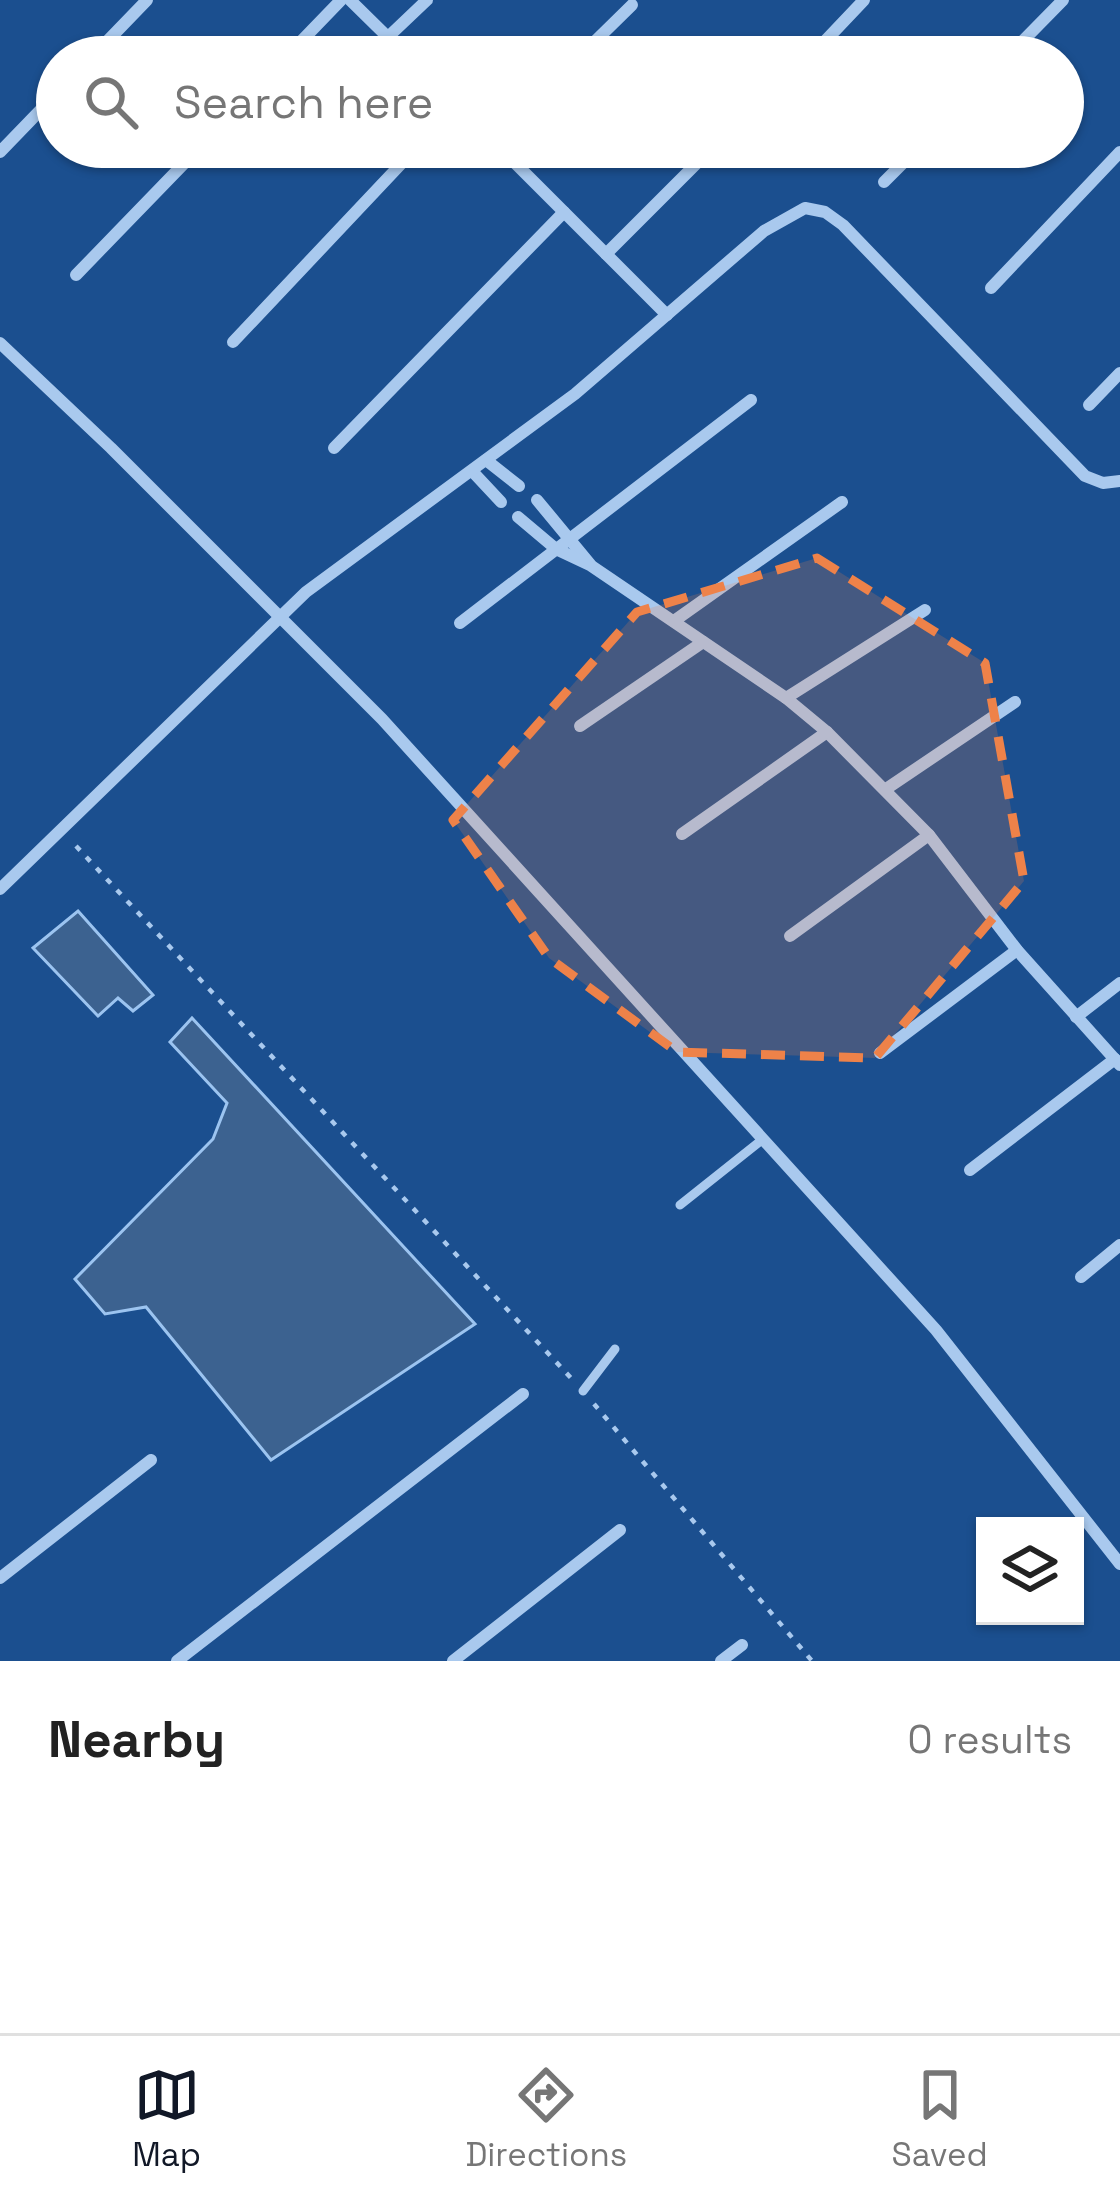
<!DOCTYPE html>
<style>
:root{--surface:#fff;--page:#f6f6f6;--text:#222;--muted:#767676;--line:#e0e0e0;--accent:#111827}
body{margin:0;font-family:"Space Grotesk",sans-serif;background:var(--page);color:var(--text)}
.controls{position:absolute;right:36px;bottom:36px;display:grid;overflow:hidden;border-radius:0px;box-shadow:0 3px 9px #0004}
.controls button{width:108px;height:108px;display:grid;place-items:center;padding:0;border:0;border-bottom:3px solid var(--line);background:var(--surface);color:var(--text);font:60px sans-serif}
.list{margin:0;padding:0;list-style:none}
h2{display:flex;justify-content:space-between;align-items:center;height:156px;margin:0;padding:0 48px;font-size:51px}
h2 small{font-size:39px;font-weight:400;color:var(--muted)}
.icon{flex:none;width:66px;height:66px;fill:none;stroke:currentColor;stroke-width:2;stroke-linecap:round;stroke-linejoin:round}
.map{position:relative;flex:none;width:1120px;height:1661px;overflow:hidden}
.search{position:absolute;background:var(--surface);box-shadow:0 3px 9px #0004;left:36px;right:36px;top:36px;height:132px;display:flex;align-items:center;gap:30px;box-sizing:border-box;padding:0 42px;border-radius:66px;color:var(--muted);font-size:45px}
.sheet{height:372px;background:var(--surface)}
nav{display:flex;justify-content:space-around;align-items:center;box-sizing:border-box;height:168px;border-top:3px solid var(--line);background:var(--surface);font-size:33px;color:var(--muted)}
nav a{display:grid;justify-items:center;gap:6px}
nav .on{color:var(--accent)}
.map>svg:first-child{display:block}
.water{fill:#3c6290;stroke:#9cc4f0;stroke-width:3}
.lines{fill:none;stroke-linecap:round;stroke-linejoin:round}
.path{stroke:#a9c9ee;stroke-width:4.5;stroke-dasharray:6 9;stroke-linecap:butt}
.lane{stroke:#a9c9ee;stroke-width:9}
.street{stroke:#a9c9ee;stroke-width:12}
.marked{fill:#ee8249;fill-opacity:0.2;stroke:#ee8249;stroke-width:9;stroke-dasharray:24 15;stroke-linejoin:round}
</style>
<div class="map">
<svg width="1120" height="1661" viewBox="0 0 1120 1661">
<rect width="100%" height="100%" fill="#1b4f8f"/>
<g class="water">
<polygon points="78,911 153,995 133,1011 118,998 98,1016 33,948"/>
<polygon points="192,1018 475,1324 271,1460 146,1307 105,1314 75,1279 213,1139 227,1103 170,1042"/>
</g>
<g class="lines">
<g class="path">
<polyline points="76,846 571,1378"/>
<polyline points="594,1404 812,1661"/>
</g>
<g class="lane">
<polyline points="680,1205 763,1139"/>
<polyline points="583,1391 615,1349"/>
</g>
<g class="street">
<polyline points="350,0 408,57"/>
<polyline points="388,37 427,0"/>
<polyline points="92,57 147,0"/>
<polyline points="286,57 341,0"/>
<polyline points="579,57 632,5"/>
<polyline points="810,57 864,0"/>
<polyline points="1007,57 1063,0"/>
<polyline points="499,147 667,315"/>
<polyline points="0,152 57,93"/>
<polyline points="884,182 919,147"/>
<polyline points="606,254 713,147"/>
<polyline points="76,275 200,147"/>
<polyline points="991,288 1120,152"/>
<polyline points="233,342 417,147"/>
<polyline points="0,343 111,448 382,719 936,1330 1120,1564"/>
<polyline points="1089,405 1120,373"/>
<polyline points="334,448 564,212"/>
<polyline points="486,460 519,486"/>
<polyline points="472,471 501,502"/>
<polyline points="537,500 590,564"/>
<polyline points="518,517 556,549 590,565 786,698 827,732 929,835 1017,950 1120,1065"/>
<polyline points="674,621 842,502"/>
<polyline points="460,623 751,400"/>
<polyline points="786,698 925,610"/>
<polyline points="580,726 703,642"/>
<polyline points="886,789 1015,702"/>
<polyline points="682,834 827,732"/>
<polyline points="0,889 306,592 575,394 764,231 805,208 825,212 843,225 1085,476 1103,483 1120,481"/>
<polyline points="790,936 929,835"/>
<polyline points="1076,1017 1120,983"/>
<polyline points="880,1053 1017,950"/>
<polyline points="970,1170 1115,1059"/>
<polyline points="1081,1277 1120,1245"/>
<polyline points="0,1578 151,1460"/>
<polyline points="177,1661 523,1394"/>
<polyline points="453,1661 620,1530"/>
<polyline points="721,1661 742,1645"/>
</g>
</g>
<path class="marked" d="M817,558l168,105 39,218 -149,177 -198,-6 -128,-94 -96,-138 184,-208z"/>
</svg>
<div class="controls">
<button><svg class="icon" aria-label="layers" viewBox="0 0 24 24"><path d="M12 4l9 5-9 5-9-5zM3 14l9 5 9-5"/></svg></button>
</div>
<div class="search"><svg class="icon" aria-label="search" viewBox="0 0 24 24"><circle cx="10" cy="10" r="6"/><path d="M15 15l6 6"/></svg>Search here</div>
</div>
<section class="sheet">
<h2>Nearby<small>0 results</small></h2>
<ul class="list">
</ul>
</section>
<nav>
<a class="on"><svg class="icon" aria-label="map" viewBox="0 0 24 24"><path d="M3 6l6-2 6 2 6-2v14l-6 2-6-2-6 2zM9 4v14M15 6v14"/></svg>Map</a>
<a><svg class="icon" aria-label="directions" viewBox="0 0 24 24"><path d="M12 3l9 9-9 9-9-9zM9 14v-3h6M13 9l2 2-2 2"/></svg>Directions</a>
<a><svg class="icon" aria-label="saved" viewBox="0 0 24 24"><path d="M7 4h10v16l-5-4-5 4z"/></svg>Saved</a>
</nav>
